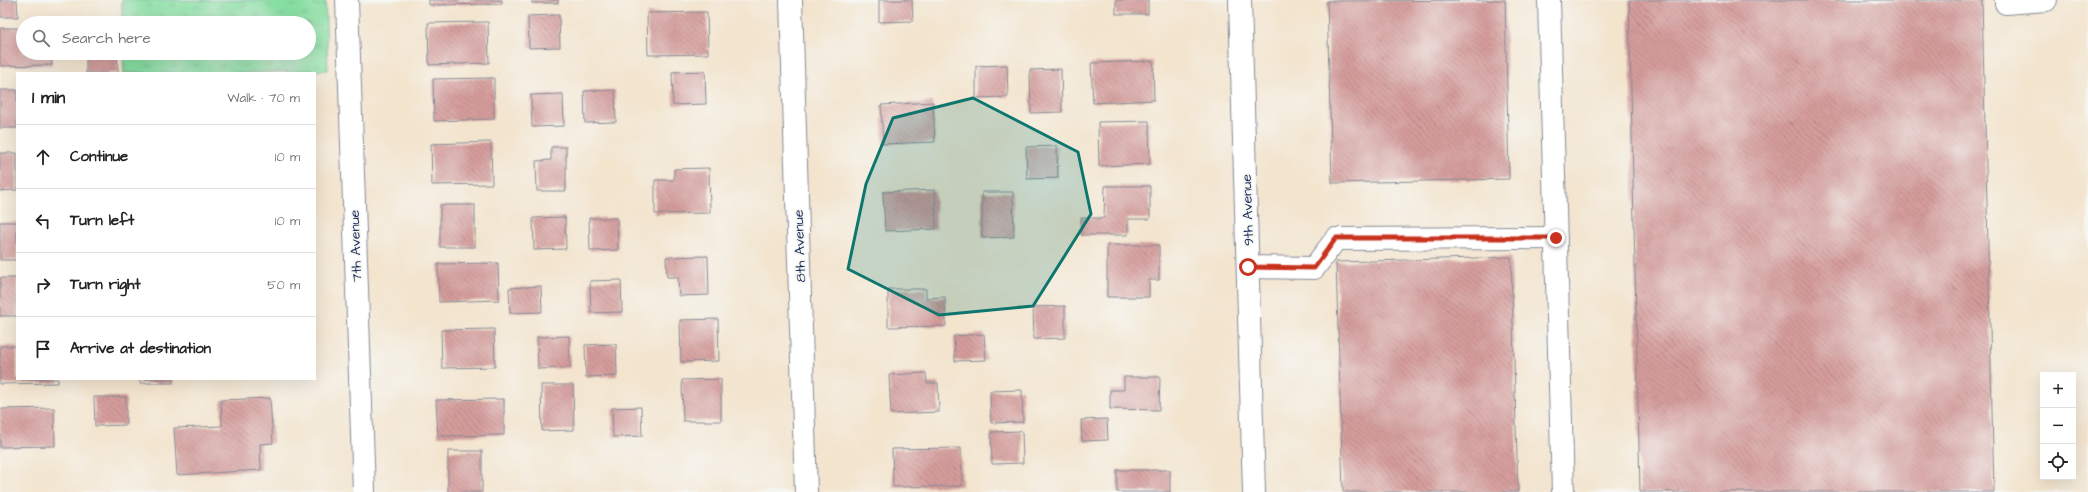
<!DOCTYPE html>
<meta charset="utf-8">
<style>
:root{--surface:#fff;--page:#f2f2f2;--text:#222;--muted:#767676;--line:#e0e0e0}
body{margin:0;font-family:"Architects Daughter",sans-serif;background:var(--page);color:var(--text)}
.controls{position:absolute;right:12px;bottom:12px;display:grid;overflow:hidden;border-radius:0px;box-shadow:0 4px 16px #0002}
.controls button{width:36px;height:36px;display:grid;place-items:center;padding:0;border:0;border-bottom:1px solid var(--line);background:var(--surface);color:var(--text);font:20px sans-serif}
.stop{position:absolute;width:12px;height:12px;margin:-9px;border:3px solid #c8321e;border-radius:50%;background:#fff}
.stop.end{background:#c8321e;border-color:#fff;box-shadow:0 1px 4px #0008}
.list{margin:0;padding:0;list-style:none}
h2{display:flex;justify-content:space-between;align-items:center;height:52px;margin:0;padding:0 16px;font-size:17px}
h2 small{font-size:13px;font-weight:400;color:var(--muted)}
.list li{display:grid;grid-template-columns:26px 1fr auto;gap:12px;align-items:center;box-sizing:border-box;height:64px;padding:0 16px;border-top:1px solid var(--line)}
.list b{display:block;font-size:15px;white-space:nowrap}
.list em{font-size:13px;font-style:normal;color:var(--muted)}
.icon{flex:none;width:22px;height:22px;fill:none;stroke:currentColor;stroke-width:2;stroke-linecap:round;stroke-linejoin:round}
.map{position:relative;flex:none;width:2088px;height:492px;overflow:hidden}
.search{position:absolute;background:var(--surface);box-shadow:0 4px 16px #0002;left:16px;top:16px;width:300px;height:44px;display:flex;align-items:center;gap:10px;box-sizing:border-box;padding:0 14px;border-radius:22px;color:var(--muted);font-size:15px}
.panel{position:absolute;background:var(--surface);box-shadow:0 4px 16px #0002;left:16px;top:72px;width:300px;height:308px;border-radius:0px}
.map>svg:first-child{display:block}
.park{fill:url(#park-tufts);stroke:#518680}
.building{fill:url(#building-back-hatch)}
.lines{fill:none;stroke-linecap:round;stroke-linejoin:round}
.minor-casing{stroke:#878a96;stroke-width:24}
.minor{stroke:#fff;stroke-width:22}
.route{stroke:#c8321e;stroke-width:5}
.marked{fill:#0f766e;fill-opacity:0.2;stroke:#0f766e;stroke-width:3;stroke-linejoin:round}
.labels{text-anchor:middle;stroke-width:3.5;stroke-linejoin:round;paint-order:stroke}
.street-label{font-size:14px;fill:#1b2f5e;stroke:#f6f6f2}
</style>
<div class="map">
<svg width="2088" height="492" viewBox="0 0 2088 492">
<defs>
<pattern id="park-tufts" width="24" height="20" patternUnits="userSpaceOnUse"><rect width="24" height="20" fill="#87dea2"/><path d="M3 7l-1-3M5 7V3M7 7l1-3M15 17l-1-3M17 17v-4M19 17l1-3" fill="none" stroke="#74bf8e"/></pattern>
<pattern id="building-back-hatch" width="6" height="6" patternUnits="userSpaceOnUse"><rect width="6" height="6" fill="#d59d9b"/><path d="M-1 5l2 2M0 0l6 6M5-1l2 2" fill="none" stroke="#ac8082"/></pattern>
</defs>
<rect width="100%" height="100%" fill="#f6f6f2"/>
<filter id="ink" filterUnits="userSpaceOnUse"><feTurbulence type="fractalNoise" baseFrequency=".025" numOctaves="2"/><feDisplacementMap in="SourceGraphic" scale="8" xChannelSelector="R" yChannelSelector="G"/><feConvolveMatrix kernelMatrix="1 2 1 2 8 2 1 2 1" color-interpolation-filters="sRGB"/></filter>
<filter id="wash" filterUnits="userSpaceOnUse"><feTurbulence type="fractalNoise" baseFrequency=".012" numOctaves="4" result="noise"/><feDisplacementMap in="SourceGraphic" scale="16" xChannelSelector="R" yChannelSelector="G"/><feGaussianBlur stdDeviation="0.9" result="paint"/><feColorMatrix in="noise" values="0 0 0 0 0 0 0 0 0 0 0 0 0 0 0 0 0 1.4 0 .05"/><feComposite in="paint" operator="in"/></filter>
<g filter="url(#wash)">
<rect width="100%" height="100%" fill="#f3e4ce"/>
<polygon class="park" points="122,0 325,0 328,70 252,73 124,73 123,53 309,53 309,23 122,23"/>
<g id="blocks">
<g class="building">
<polygon points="0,0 17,0 18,17 0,17"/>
<polygon points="429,0 502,0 502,4 429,5"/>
<rect x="532" y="0" width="26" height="3"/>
<polygon points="879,0 912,0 913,21 879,22"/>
<rect x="1116" y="0" width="32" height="14"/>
<polygon points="1505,0 1509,179 1332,183 1327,1"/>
<polygon points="1629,0 1982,0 1994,492 1640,492"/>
<polygon points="707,12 708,54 648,55 647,13"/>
<polygon points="559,15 560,47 529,48 528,16"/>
<polygon points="488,22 489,63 429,65 428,23"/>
<polygon points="0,28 23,28 23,53 52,53 52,65 0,66"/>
<polygon points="86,53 117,53 118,73 86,73"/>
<polygon points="1153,61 1154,100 1093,103 1091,63"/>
<polygon points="1007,65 1008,97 976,98 976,66"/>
<polygon points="1061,69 1062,112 1031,113 1030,70"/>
<polygon points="705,71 706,104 673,105 672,72"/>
<polygon points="494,78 494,119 434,121 433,79"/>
<rect x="0" y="90" width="17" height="38"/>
<polygon points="615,90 616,122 585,123 584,91"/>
<polygon points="563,94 564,126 532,127 531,95"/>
<polygon points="933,102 935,142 883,144 881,105"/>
<polygon points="1149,121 1150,164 1099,166 1098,122"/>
<polygon points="491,142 492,184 432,185 431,144"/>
<polygon points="1057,146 1058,178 1027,179 1026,147"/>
<polygon points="551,147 566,147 566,191 537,191 536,161 551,160"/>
<polygon points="0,153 17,153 17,190 0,191"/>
<polygon points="709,168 710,213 655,214 655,180 674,180 674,169"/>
<polygon points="1105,186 1150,186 1150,219 1128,219 1128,235 1081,235 1081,218 1104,218"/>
<polygon points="935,190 936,229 885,231 883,192"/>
<polygon points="982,192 1013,192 1014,237 982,238"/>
<rect x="440" y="205" width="35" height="42"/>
<polygon points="565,217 566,249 534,250 533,218"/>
<polygon points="589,218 617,218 618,250 590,251"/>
<rect x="0" y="222" width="17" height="38"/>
<polygon points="1107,245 1159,245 1159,280 1149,280 1149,297 1107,297"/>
<polygon points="708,256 709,295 679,296 678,277 667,277 666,257"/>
<polygon points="1511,257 1518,492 1343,492 1336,262"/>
<polygon points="498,263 499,300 439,302 438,264"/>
<rect x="0" y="278" width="17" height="38"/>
<polygon points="621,280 622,312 591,313 590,281"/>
<polygon points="541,286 542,312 510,313 509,288"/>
<polygon points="888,289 926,289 926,298 945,297 946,326 888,327"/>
<polygon points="1065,306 1065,338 1034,339 1033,307"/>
<polygon points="718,319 719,361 681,362 680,320"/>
<polygon points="494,329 495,367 442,368 441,330"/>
<polygon points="984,334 986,360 955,361 954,336"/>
<polygon points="569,336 570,368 538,369 537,337"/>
<polygon points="616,344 617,376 586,377 585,345"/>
<polygon points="0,346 17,346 17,379 58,379 58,383 0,384"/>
<polygon points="926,373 927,383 938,383 939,412 891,414 889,375"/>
<polygon points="1124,377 1160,377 1159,410 1110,409 1110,390 1124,390"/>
<rect x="140" y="379" width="33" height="4"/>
<polygon points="721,379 721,421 683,421 682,380"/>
<polygon points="541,385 573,385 574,430 542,431"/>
<polygon points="1022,390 1023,422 991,423 990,391"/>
<polygon points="94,397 126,397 126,425 95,426"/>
<polygon points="270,398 273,443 260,444 261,470 177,475 174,428 222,426 221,400"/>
<polygon points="504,399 504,435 438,436 436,400"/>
<polygon points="641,407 642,436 613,437 612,408"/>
<polygon points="54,408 55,446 0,447 0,409"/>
<polygon points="1107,419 1108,440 1082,441 1081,420"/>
<polygon points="1022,431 1023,463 992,464 991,432"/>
<polygon points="961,448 962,486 893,487 892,449"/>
<rect x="448" y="451" width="34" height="41"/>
<rect x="1117" y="470" width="53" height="22"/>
</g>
</g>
</g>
<g filter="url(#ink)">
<use href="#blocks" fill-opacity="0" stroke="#878a96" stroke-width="1"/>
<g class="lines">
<g class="minor-casing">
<g id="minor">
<polyline points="347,0 364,492"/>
<polyline points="791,0 806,492"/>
<polyline points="1240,0 1254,492"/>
<polyline points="1549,0 1563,492"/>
<polyline points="2006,0 2006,3 2046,0"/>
<polyline points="1248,267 1314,268 1336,239 1556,238"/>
</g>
</g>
<use href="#minor" class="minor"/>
</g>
</g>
<g class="lines" filter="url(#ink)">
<polyline class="route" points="1248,267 1314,268 1336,238 1556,238"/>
</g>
<path class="marked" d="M973,98l105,54 13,62 -58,92 -94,9 -91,-46 18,-85 27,-66z"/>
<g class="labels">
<g class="street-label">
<text transform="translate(1247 210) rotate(-92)" y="5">9th Avenue</text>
<text transform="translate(355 246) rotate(-92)" y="5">7th Avenue</text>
<text transform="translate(799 246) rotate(-92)" y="5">8th Avenue</text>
</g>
</g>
</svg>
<div class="controls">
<button>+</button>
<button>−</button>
<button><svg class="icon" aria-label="locate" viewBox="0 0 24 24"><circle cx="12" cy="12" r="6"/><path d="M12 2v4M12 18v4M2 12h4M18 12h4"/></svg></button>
</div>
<div class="stop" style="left:1248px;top:267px"></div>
<div class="stop end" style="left:1556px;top:238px"></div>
<div class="search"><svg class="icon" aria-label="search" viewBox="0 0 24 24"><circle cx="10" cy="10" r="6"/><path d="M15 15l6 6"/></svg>Search here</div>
<section class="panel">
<h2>1 min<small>Walk · 70 m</small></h2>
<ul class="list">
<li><svg class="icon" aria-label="ahead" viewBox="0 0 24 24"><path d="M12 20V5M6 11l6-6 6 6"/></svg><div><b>Continue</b></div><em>10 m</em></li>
<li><svg class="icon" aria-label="left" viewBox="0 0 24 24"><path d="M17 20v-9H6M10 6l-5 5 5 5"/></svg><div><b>Turn left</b></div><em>10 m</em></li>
<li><svg class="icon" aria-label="right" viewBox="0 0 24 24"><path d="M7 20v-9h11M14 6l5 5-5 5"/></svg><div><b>Turn right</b></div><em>50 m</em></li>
<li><svg class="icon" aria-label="arrive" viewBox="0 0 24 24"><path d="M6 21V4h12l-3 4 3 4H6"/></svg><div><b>Arrive at destination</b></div></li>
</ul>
</section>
</div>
